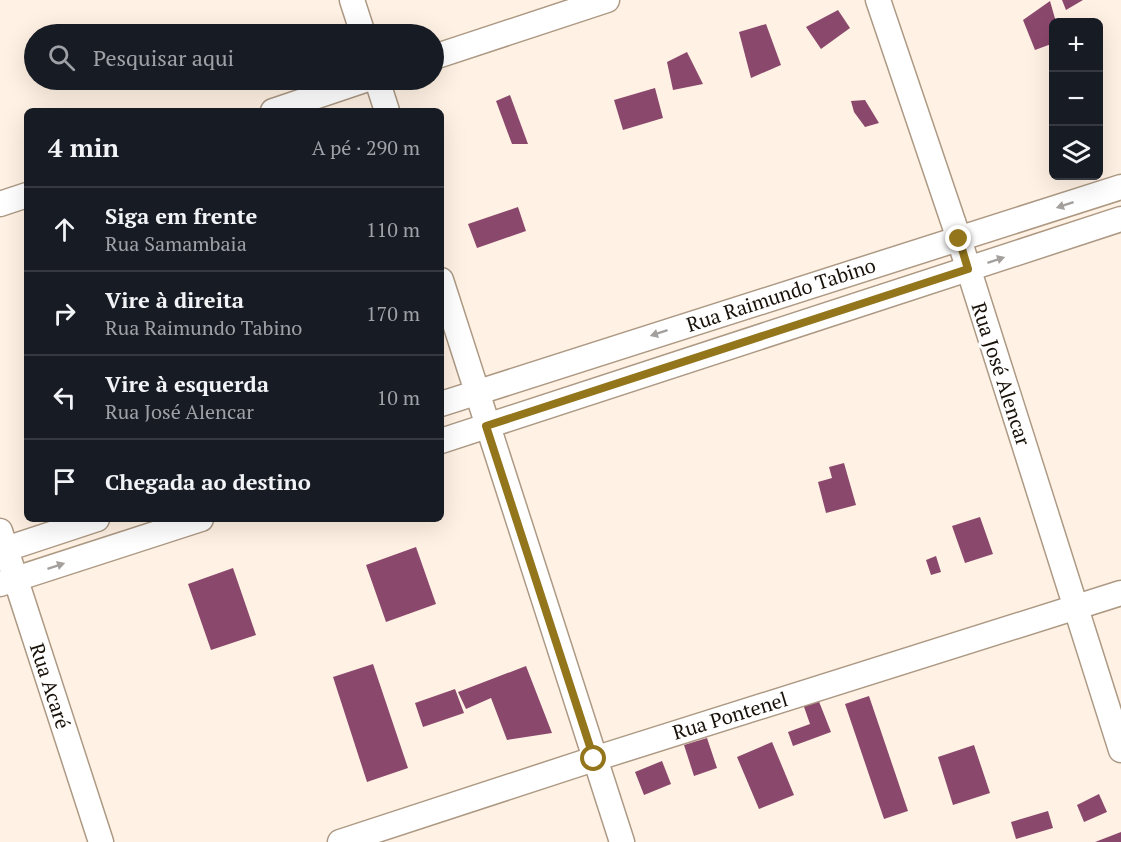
<!DOCTYPE html>
<html lang="pt">
<meta charset="utf-8">
<style>
:root{--surface:#171b24;--page:#242831;--text:#f1f3f6;--muted:#9ea1a6;--line:#363941}
body{margin:0;font-family:"PT Serif",serif;background:var(--page);color:var(--text)}
.controls{position:absolute;right:18px;top:18px;display:grid;overflow:hidden;border-radius:9px;box-shadow:0 6px 24px #0002}
.controls button{width:54px;height:54px;display:grid;place-items:center;padding:0;border:0;border-bottom:2px solid var(--line);background:var(--surface);color:var(--text);font:30px sans-serif}
.stop{position:absolute;width:18px;height:18px;margin:-14px;border:4px solid #93751c;border-radius:50%;background:#fff}
.stop.end{background:#93751c;border-color:#fff;box-shadow:0 2px 6px #0008}
.list{margin:0;padding:0;list-style:none}
h2{display:flex;justify-content:space-between;align-items:center;height:78px;margin:0;padding:0 24px;font-size:26px}
h2 small{font-size:20px;font-weight:400;color:var(--muted)}
.list li{display:grid;grid-template-columns:39px 1fr auto;gap:18px;align-items:center;box-sizing:border-box;height:84px;padding:0 24px;border-top:2px solid var(--line)}
.list b{display:block;font-size:22px;white-space:nowrap}
.list p{margin:0;font-size:20px;white-space:nowrap;color:var(--muted)}
.list em{font-size:20px;font-style:normal;color:var(--muted)}
.icon{flex:none;width:33px;height:33px;fill:none;stroke:currentColor;stroke-width:2;stroke-linecap:round;stroke-linejoin:round}
.map{position:relative;flex:none;width:1121px;height:842px;overflow:hidden}
.search{position:absolute;background:var(--surface);box-shadow:0 6px 24px #0002;left:24px;top:24px;width:420px;height:66px;display:flex;align-items:center;gap:15px;box-sizing:border-box;padding:0 21px;border-radius:33px;color:var(--muted);font-size:22px}
.panel{position:absolute;background:var(--surface);box-shadow:0 6px 24px #0002;left:24px;top:108px;width:420px;height:414px;border-radius:9px}
.map>svg:first-child{display:block}
.building{fill:#8b486d}
.lines{fill:none;stroke-linecap:round;stroke-linejoin:round}
.minor-casing{stroke:#ad9984;stroke-width:27}
.minor{stroke:#fff;stroke-width:24}
.oneway{fill:#a3a09d}
.route{stroke:#93751c;stroke-width:8}
.labels{text-anchor:middle;stroke-width:6;stroke-linejoin:round;paint-order:stroke}
.street-label{font-size:20px;fill:#181109;stroke:#fff}
</style>
<div class="map">
<svg width="1121" height="842" viewBox="0 0 1121 842">
<rect width="100%" height="100%" fill="#fff2e4"/>
<g class="building">
<polygon points="1062,0 1083,0 1066,10"/>
<polygon points="1050,1 1056,22 1054,22 1054,43 1035,50 1023,20"/>
<polygon points="838,10 850,28 821,49 806,27"/>
<polygon points="766,24 781,65 751,78 739,32"/>
<polygon points="687,52 703,84 673,90 667,62"/>
<polygon points="655,88 663,118 623,130 614,100"/>
<polygon points="510,95 528,144 512,144 496,101"/>
<polygon points="865,100 879,123 865,127 854,112 851,101"/>
<polygon points="518,207 526,231 477,248 468,224"/>
<polygon points="844,463 856,505 826,513 818,482 832,478 829,467"/>
<polygon points="980,517 993,554 965,563 952,526"/>
<polygon points="416,547 436,604 386,622 366,565"/>
<polygon points="936,556 941,572 931,575 926,560"/>
<polygon points="233,568 256,635 211,650 188,584"/>
<polygon points="373,664 408,768 367,782 333,677"/>
<polygon points="526,666 552,733 507,740 491,698 466,709 458,692"/>
<polygon points="455,689 464,713 423,727 415,703"/>
<polygon points="869,696 908,811 884,819 845,704"/>
<polygon points="818,699 831,732 793,746 788,732 810,724 803,704"/>
<polygon points="707,738 717,768 694,776 684,745"/>
<polygon points="772,742 794,795 759,809 737,757"/>
<polygon points="974,745 990,793 953,805 938,757"/>
<polygon points="662,761 671,784 644,795 635,772"/>
<polygon points="1099,794 1107,812 1084,822 1077,805"/>
<polygon points="1048,811 1053,828 1016,839 1011,822"/>
<polygon points="1121,832 1121,842 1095,842"/>
</g>
<g class="lines">
<g class="minor-casing">
<g id="minor">
<polyline points="352,0 363,34"/>
<polyline points="878,0 959,239 1121,750"/>
<polyline points="434,57 607,0"/>
<polyline points="377,80 387,111"/>
<polyline points="273,111 365,80"/>
<polyline points="0,204 27,195"/>
<polyline points="441,280 622,842"/>
<polyline points="441,404 1121,187"/>
<polyline points="441,441 1121,219"/>
<polyline points="0,531 101,842"/>
<polyline points="0,551 97,519"/>
<polyline points="0,584 201,519"/>
<polyline points="340,842 594,759 1121,593"/>
</g>
</g>
<use href="#minor" class="minor"/>
</g>
<defs><path id="oneway-solid" d="M-6-.8H1V-3.2L6.5 0L1 3.2V.8H-6Z" transform="scale(1.5)"/></defs>
<g class="oneway">
<use href="#oneway-solid" transform="translate(1065 205) rotate(162)"/>
<use href="#oneway-solid" transform="translate(996 260) rotate(-18)"/>
<use href="#oneway-solid" transform="translate(659 333) rotate(162)"/>
<use href="#oneway-solid" transform="translate(56 566) rotate(-18)"/>
</g>
<g class="lines">
<polyline class="route" points="594,759 486,426 968,269 959,239"/>
</g>
<g class="labels">
<g class="street-label">
<text transform="translate(781 295) rotate(-18)" y="7">Rua Raimundo Tabino</text>
<text transform="translate(1001 374) rotate(72)" y="7">Rua José Alencar</text>
<text transform="translate(50 686) rotate(72)" y="7">Rua Acaré</text>
<text transform="translate(730 716) rotate(-17)" y="7">Rua Pontenel</text>
</g>
</g>
</svg>
<div class="controls">
<button>+</button>
<button>−</button>
<button><svg class="icon" aria-label="layers" viewBox="0 0 24 24"><path d="M12 4l9 5-9 5-9-5zM3 14l9 5 9-5"/></svg></button>
</div>
<div class="stop" style="left:594px;top:759px"></div>
<div class="stop end" style="left:959px;top:239px"></div>
<div class="search"><svg class="icon" aria-label="search" viewBox="0 0 24 24"><circle cx="10" cy="10" r="6"/><path d="M15 15l6 6"/></svg>Pesquisar aqui</div>
<section class="panel">
<h2>4 min<small>A pé · 290 m</small></h2>
<ul class="list">
<li><svg class="icon" aria-label="ahead" viewBox="0 0 24 24"><path d="M12 20V5M6 11l6-6 6 6"/></svg><div><b>Siga em frente</b><p>Rua Samambaia</p></div><em>110 m</em></li>
<li><svg class="icon" aria-label="right" viewBox="0 0 24 24"><path d="M7 20v-9h11M14 6l5 5-5 5"/></svg><div><b>Vire à direita</b><p>Rua Raimundo Tabino</p></div><em>170 m</em></li>
<li><svg class="icon" aria-label="left" viewBox="0 0 24 24"><path d="M17 20v-9H6M10 6l-5 5 5 5"/></svg><div><b>Vire à esquerda</b><p>Rua José Alencar</p></div><em>10 m</em></li>
<li><svg class="icon" aria-label="arrive" viewBox="0 0 24 24"><path d="M6 21V4h12l-3 4 3 4H6"/></svg><div><b>Chegada ao destino</b></div></li>
</ul>
</section>
</div>
